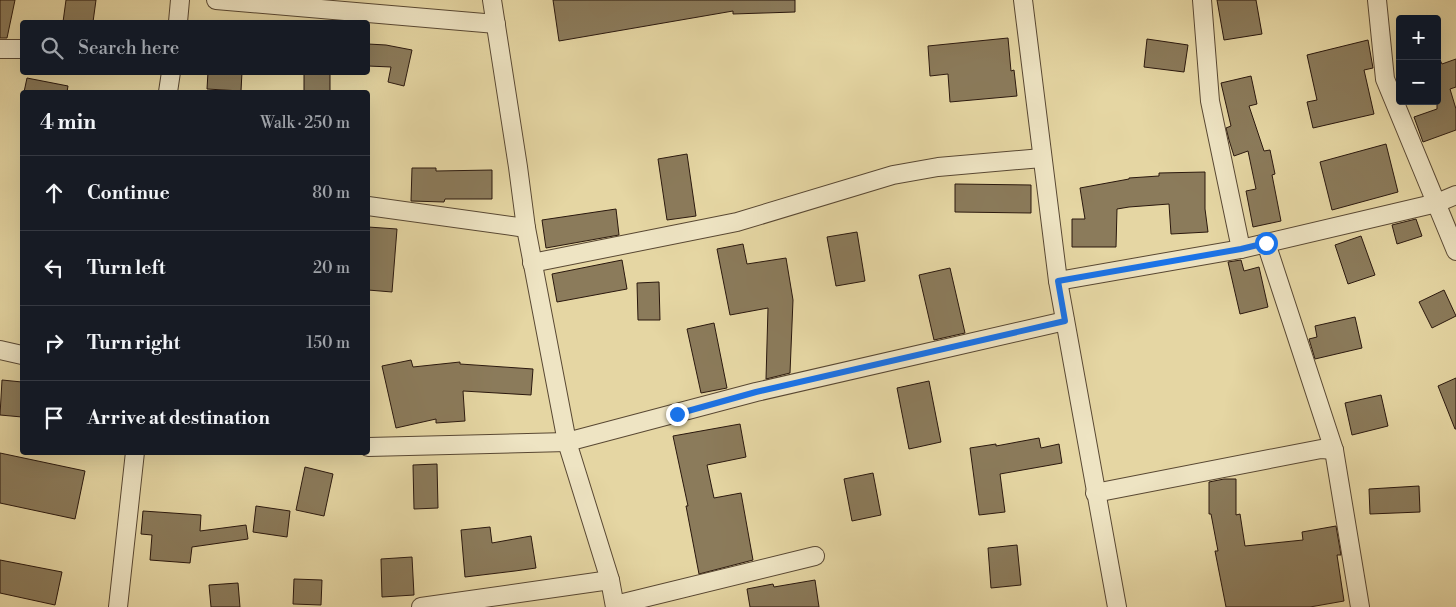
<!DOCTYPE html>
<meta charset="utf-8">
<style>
:root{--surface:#171b24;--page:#242831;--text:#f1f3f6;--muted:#9ea1a6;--line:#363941}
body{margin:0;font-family:"Libre Bodoni",serif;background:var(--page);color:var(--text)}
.controls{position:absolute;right:15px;top:15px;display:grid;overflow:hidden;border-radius:5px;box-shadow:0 5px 20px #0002}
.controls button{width:45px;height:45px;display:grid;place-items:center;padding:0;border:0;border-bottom:1px solid var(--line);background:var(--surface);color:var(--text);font:25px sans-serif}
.stop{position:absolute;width:15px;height:15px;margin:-11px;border:4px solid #1a73e8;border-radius:50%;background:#fff}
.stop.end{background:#1a73e8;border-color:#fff;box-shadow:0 1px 5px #0008}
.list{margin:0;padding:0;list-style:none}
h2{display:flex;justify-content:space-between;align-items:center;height:65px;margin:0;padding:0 20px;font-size:21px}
h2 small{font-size:16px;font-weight:400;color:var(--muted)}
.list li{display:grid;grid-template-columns:32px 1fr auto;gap:15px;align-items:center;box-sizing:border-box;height:75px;padding:0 20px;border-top:1px solid var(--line)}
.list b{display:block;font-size:19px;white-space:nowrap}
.list em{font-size:16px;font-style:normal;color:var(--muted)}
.icon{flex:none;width:28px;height:28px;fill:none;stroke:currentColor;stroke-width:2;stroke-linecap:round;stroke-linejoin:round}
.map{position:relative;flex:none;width:1456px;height:607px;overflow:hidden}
.search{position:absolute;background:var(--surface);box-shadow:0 5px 20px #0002;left:20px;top:20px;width:350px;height:55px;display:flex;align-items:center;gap:12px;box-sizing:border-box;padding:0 18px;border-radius:5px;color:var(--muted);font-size:19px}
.panel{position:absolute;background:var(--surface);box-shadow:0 5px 20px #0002;left:20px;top:90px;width:350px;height:365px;border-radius:5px}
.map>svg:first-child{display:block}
.building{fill:#8b7b5b;stroke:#2a180e}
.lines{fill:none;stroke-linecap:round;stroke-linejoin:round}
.minor-casing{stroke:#594833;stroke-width:20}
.minor{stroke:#eee4c3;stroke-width:18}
.route{stroke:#1a73e8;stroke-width:6}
</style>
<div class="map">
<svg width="1456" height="607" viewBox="0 0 1456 607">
<rect width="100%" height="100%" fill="#e5d6a3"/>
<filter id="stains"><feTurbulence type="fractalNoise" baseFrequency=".004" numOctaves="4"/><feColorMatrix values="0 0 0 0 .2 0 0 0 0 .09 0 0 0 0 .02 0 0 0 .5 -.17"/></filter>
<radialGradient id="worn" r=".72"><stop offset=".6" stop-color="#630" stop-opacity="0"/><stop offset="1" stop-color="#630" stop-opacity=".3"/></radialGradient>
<g class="building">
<polygon points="0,0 15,0 7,38 0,38"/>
<polygon points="66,0 96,0 93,22 63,22"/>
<polygon points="553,0 795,0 795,12 733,14 733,11 559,41"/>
<polygon points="1217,0 1256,0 1262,34 1224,40"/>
<polygon points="1008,38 1011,71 1014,70 1017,96 950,102 948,74 930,76 928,46"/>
<polygon points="1147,39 1188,45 1184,72 1144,67"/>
<polygon points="1368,40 1373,68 1364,70 1374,114 1313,128 1307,102 1317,100 1307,55"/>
<polygon points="368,44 386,45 412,50 404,86 388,82 391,67 368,66"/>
<polygon points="1456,59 1456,87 1450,89 1456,109 1456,130 1423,142 1414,117 1437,109 1437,60 1440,60 1442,64"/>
<polygon points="208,72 242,72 241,91 207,89"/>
<rect x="304" y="72" width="26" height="20"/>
<polygon points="1251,76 1257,104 1249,106 1264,151 1270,150 1275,174 1272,175 1281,221 1253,227 1246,191 1256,189 1248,151 1234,156 1229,140 1226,128 1231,126 1221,83"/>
<polygon points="27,78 68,86 67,92 24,92"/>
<polygon points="1386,144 1398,192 1332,210 1320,162"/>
<polygon points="687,154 696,216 667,220 658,159"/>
<polygon points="412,168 436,168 436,171 492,170 492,199 445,199 444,202 411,201"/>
<polygon points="1205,172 1205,209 1208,232 1171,234 1169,204 1129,207 1117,209 1116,247 1072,247 1072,219 1085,219 1080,188 1129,179 1129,178 1159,176 1159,173"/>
<polygon points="955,184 1031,185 1031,213 955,212"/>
<polygon points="616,209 619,235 546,248 542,220"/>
<polygon points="1416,219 1422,236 1397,244 1392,225"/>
<polygon points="368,227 397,229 392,292 368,290"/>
<polygon points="857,232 865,281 836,286 827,237"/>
<polygon points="1361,236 1375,275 1348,284 1335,245"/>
<polygon points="743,244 747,264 786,258 793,300 790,373 766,379 768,308 730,315 717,249"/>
<polygon points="622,260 627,289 557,302 552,274"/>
<polygon points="1241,260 1244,271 1259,267 1268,307 1240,314 1228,262"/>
<polygon points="950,268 965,333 934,340 919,275"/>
<polygon points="659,282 660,320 638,320 637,283"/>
<polygon points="1444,290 1456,316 1432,328 1419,302"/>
<polygon points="1355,317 1362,348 1315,359 1309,339 1317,337 1315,326"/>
<polygon points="714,323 727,388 701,393 687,329"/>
<polygon points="411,360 413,367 460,362 460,364 533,369 531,395 463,391 465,421 436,423 436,419 396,428 382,366"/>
<polygon points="1456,378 1456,429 1455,429 1438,386"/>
<polygon points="2,380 22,382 22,417 0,415"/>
<polygon points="929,381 941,442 909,449 897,388"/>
<polygon points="1381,395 1388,426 1352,435 1345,403"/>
<polygon points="740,424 746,457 707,465 714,498 741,493 753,560 699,574 686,506 688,506 673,436"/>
<polygon points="1039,438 1041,448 1059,444 1062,463 1000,474 1005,512 979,515 970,448 996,444 996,446"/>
<polygon points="0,453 85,471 75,519 0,503"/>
<polygon points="437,464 438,508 414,509 413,465"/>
<polygon points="305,467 333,474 324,516 296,510"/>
<polygon points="873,473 881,515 852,521 844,479"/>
<polygon points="1224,479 1236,479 1236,515 1240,514 1245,546 1303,540 1302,532 1336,526 1341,555 1337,555 1344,601 1310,607 1226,607 1215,551 1218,551 1211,514 1209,514 1209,482"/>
<polygon points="1419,486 1420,512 1370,514 1369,489"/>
<polygon points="256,506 290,511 287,537 253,532"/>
<polygon points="143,511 201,515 200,531 246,525 248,539 192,547 190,563 150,560 152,535 141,534"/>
<polygon points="490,527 492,543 531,536 536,568 515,571 465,577 461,530"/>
<polygon points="1017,545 1021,585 991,588 988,548"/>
<polygon points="412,557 414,595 382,597 381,559"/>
<polygon points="0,560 62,572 55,605 0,593"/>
<polygon points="294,579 322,580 321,605 293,604"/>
<polygon points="815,580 819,607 750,607 747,589 773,584 774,587"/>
<polygon points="238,583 240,607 211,607 209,585"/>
</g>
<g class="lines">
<g class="minor-casing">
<g id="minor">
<polyline points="216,0 496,24"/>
<polyline points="492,0 518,167 526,228 567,442 610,580 615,607"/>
<polyline points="1023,0 1058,281 1117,607"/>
<polyline points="1202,0 1210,101 1241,249"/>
<polyline points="1377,0 1385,79 1456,251"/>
<polyline points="178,22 180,0"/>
<polyline points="0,49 22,49"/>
<polyline points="168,92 171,72"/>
<polyline points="368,206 526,228"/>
<polyline points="1266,243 1334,450 1360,607"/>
<polyline points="532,263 737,222 893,175 938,167 1042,158"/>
<polyline points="1058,281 1241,249 1437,203 1456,195"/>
<polyline points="0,350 22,355"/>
<polyline points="368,447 567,442 756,392 1065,321"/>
<polyline points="1095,493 1321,449 1334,450"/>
<polyline points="615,605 815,556"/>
<polyline points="118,607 135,452"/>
<polyline points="421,607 610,580"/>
</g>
</g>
<use href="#minor" class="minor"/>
</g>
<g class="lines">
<polyline class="route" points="677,414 756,392 1065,321 1058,281 1241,249 1266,243"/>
</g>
<rect width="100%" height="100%" filter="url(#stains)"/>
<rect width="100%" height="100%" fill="url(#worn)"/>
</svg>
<div class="controls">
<button>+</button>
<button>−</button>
</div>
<div class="stop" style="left:1266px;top:243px"></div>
<div class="stop end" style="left:677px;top:414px"></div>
<div class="search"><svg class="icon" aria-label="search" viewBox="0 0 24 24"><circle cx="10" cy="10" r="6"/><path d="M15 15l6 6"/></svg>Search here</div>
<section class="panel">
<h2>4 min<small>Walk · 250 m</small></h2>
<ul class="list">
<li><svg class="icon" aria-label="ahead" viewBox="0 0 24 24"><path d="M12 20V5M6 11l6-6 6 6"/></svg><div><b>Continue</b></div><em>80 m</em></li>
<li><svg class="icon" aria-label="left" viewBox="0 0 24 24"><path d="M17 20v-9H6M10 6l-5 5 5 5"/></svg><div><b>Turn left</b></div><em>20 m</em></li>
<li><svg class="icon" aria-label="right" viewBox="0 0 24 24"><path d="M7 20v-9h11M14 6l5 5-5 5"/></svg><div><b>Turn right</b></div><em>150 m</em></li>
<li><svg class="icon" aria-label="arrive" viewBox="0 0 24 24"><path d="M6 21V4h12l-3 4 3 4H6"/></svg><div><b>Arrive at destination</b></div></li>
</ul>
</section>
</div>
